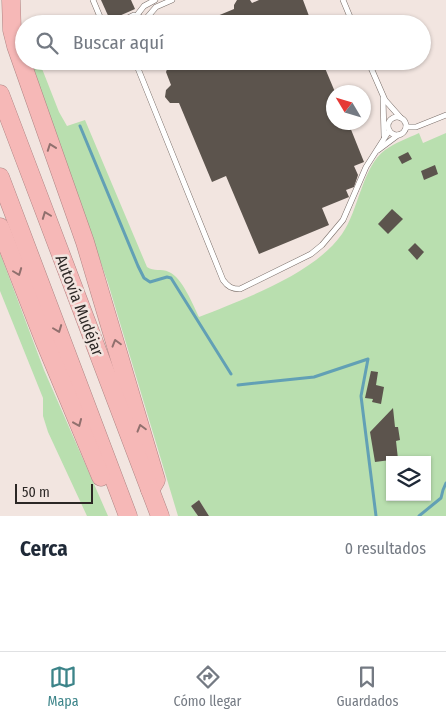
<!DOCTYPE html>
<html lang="es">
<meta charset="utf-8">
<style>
:root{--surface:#fff;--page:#f6f6f7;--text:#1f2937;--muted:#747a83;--line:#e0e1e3;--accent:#3c8489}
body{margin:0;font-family:"Fira Sans Condensed",sans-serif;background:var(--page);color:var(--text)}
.controls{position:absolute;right:15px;bottom:15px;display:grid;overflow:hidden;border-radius:0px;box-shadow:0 1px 4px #0004}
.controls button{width:45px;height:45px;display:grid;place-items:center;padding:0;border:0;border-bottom:1px solid var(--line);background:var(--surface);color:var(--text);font:25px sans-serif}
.compass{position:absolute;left:326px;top:85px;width:45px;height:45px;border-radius:50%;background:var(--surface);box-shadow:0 1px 4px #0004;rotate:308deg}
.scale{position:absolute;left:15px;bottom:12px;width:78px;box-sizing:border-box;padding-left:5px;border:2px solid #2c2725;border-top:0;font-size:14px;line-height:18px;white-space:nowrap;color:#2c2725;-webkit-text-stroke:4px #f2e5e0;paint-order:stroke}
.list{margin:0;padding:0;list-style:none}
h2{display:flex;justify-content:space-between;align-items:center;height:65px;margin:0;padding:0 20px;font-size:21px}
h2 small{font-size:16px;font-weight:400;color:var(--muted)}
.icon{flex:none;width:28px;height:28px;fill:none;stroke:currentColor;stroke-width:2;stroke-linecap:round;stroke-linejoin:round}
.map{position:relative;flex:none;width:446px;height:516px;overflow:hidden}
.search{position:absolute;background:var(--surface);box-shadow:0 1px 4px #0004;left:15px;right:15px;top:15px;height:55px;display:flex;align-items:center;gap:12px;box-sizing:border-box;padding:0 18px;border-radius:28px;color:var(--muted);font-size:19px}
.sheet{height:135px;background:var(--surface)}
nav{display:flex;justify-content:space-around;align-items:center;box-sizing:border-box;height:70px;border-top:1px solid var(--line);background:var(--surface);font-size:14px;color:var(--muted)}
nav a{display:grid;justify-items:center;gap:2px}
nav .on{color:var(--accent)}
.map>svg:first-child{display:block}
.green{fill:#b9dfaf;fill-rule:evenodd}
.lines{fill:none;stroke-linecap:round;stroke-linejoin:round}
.stream{stroke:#62a0b5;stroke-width:3}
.building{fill:#5c544d}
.lane-casing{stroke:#776c67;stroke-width:6}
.highway-casing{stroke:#af8584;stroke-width:19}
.lane{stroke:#fff;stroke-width:5}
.highway{stroke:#f6b8b7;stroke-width:18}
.oneway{stroke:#91706e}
.labels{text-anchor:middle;stroke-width:5;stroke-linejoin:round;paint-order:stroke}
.street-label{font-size:16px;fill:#2c2725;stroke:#f2e5e0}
</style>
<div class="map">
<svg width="446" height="516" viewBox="0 0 446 516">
<rect width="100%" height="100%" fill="#f2e5e0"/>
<g class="green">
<path d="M30,61h9l20,51 8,14 18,-6 62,147c7,5 14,1 22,5 13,5 24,33 30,45 45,-18 115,-43 143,-83 17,-24 20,-67 43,-84 10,-7 23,-12 34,-17l4,10 23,-10v383h-237l-10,-16 -8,6 7,10h-20l-70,-233zM390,460h37v37h-37z"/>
<polygon points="0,253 44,370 108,516 87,516 48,432 43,416 43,398 0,291"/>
</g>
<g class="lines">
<g class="stream">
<polyline points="80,126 138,266 144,278 150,282 167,277 171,278 231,374"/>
<polyline points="238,385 314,377 368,359 361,396 376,516"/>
<polyline points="419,516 441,498 443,490 446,483"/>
</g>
</g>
<g class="building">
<polygon points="101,0 131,0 135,9 110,20"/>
<polygon points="237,0 250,0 252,3 259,0 303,0 312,24 198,24 234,9 234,5"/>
<polygon points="170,61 322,61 335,92 334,92 334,122 348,122 364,162 354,166 358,175 354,187 346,190 349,197 322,208 329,225 259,254 226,176 212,182 179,103 170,103 165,97 166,90 171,85 166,72"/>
<polygon points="408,152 412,159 402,164 398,157"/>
<polygon points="435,165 438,174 424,180 421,171"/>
<polygon points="392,209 403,219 388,234 378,224"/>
<polygon points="415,243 424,252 417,260 408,250"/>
<polygon points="371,371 378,372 376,385 384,387 381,404 372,402 373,399 365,398"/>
<polygon points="393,408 395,427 398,427 400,440 396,441 398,459 375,462 370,432"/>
<polygon points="199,500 209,516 198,516 191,506"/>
</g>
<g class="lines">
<g class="lane-casing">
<g id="lane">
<polyline points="93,0 103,24"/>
<polyline points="343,0 353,24"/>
<polyline points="137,15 144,6 155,0"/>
<polyline points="102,19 111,24"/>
<polyline points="144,21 156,7 172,0"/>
<polyline points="115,24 126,21"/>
<polyline points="126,24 128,18 134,15 140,17 144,23"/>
<path d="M135,61l88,219c5,7 9,9 17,9l71,-35 11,-9 21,-25 23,-53 23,-36"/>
<polyline points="368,61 385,100 400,117"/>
<polyline points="383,98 384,136"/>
<circle cx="397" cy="126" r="9"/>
<polyline points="406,127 416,127 446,115"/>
<polyline points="378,150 398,135"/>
</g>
</g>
<g class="highway-casing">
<g id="highway">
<polyline points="11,0 12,30 16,46 85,242 156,480 150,490"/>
<polyline points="0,94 160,516"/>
<polyline points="0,177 128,516"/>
<polyline points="0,227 44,340 101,477"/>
</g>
</g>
<use href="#lane" class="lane"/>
<use href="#highway" class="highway"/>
</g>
<defs><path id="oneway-chevron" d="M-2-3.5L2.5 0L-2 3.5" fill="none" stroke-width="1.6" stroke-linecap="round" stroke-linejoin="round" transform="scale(1.25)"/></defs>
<g class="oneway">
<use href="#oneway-chevron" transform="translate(51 147) rotate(-110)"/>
<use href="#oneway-chevron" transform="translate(46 215) rotate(-111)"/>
<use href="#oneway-chevron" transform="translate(18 272) rotate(69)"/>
<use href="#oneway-chevron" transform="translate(58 329) rotate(69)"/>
<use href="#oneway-chevron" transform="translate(116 343) rotate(-106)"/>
<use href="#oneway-chevron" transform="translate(78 423) rotate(67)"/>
<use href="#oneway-chevron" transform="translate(141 428) rotate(-106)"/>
</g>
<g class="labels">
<g class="street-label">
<text transform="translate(80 305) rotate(69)" y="6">Autovía Mudéjar</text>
</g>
</g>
</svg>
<div class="controls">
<button><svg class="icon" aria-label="layers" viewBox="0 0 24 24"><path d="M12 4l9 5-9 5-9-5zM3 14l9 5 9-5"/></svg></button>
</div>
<svg class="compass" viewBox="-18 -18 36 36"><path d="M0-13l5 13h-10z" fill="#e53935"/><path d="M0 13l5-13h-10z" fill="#747a83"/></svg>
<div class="scale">50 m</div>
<div class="search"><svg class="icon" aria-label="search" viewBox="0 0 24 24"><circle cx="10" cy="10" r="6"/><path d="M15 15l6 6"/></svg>Buscar aquí</div>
</div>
<section class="sheet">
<h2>Cerca<small>0 resultados</small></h2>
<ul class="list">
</ul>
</section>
<nav>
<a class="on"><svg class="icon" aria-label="map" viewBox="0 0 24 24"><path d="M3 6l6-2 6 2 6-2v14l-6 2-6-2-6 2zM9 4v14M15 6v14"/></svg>Mapa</a>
<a><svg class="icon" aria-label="directions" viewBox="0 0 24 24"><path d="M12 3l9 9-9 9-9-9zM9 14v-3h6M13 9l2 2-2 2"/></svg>Cómo llegar</a>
<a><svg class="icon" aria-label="saved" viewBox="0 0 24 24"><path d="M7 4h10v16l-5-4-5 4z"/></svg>Guardados</a>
</nav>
